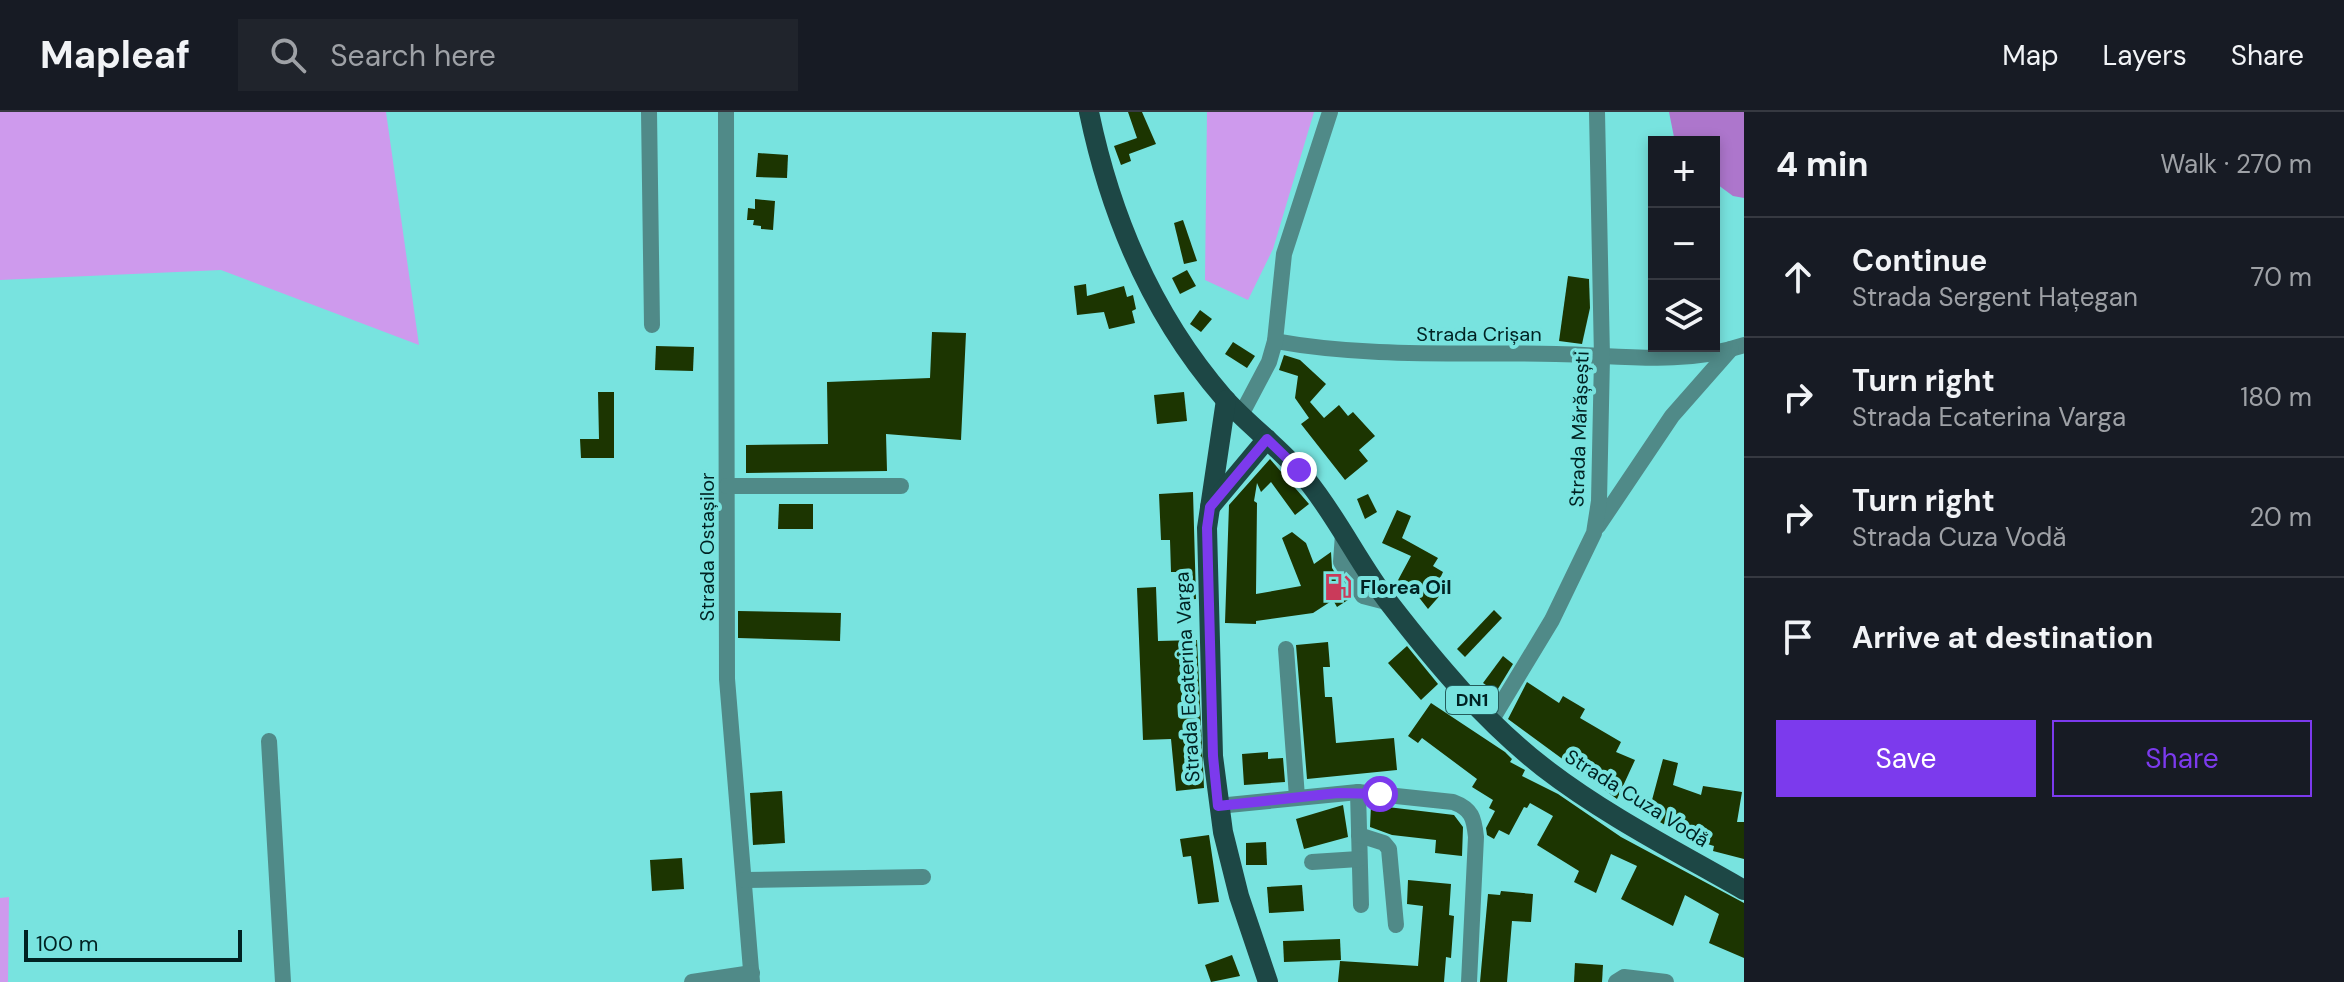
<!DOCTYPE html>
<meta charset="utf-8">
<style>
:root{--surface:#171b24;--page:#20242c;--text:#f1f3f6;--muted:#9ea1a6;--line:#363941;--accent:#7c3aed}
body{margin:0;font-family:"DM Sans",sans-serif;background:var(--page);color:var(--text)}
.controls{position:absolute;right:24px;top:24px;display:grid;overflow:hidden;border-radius:0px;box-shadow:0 4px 12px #0003}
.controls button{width:72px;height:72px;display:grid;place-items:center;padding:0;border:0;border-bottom:2px solid var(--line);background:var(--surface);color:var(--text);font:40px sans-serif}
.scale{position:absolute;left:24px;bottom:20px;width:218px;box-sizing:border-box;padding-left:8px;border:4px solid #022;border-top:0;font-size:22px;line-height:28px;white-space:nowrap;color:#022;-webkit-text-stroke:6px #78e3df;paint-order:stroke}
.stop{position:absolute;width:24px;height:24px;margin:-18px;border:6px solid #7c3aed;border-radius:50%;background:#fff}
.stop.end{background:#7c3aed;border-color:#fff;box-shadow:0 2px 8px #0008}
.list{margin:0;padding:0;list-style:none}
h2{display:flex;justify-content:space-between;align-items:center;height:104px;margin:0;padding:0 32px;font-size:34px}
h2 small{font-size:26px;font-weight:400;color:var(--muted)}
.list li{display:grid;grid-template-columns:52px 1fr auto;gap:24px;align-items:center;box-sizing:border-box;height:120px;padding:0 32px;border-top:2px solid var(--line)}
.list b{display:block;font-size:30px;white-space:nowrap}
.list p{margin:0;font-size:26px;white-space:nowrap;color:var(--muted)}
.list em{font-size:26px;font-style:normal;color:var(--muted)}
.actions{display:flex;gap:16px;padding:24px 32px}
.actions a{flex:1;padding:18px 0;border:2px solid var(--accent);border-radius:0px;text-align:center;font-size:28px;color:var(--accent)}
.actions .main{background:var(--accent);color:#fff}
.icon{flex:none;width:44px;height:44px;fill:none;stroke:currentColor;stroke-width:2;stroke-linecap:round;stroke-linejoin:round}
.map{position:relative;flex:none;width:1744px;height:870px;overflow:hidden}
header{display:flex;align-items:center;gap:48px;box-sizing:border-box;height:112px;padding:0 40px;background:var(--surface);border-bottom:2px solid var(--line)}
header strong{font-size:38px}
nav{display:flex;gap:44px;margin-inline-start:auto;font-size:28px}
.search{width:560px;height:72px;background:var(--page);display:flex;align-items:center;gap:20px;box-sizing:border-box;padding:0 28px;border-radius:0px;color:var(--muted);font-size:30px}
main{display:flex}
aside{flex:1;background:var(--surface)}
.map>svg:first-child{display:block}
.green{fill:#ce9aed}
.forest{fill:#ad76cc}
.building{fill:#1c3501}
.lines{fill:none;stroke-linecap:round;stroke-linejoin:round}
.minor{stroke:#508a88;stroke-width:16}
.major{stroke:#1d4745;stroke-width:20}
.route{stroke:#7c3aed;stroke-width:10}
.labels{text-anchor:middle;stroke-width:8;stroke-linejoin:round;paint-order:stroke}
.shield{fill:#78e3df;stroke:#245c5b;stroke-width:2}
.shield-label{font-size:18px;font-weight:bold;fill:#022}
.street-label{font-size:20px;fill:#022;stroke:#78e3df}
.poi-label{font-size:20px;font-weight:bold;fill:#022;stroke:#78e3df;text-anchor:start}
</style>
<header>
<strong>Mapleaf</strong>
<div class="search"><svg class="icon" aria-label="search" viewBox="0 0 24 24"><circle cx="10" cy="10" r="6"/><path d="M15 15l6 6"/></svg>Search here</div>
<nav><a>Map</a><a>Layers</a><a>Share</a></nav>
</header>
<main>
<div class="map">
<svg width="1744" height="870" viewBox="0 0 1744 870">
<rect width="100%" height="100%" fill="#78e3df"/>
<g class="green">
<polygon points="0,0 386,0 419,233 221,158 0,168"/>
<polygon points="1207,0 1314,0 1273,137 1248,188 1205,168"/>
<polygon points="9,785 8,870 0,870 0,786"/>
</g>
<polygon class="forest" points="1669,0 1744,0 1744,86 1733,84 1714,70 1714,30 1675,30"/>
<g class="building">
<polygon points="1128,0 1142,0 1156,32 1129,42 1131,49 1121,53 1114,34 1137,26"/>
<polygon points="758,41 788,43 787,66 756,65"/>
<polygon points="755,87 775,89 773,118 761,117 761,114 753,113 754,108 747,108 748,96 755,97"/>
<polygon points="1183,108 1197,149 1184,152 1174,111"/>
<polygon points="1187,158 1196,174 1180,182 1172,166"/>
<polygon points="1568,164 1589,167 1590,196 1582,232 1559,229"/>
<polygon points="1086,172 1087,184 1124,174 1127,185 1133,183 1136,197 1132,199 1135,211 1109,217 1104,200 1077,203 1074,174"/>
<polygon points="1200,198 1212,207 1201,220 1190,212"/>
<polygon points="932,220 966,221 961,328 886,322 887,359 746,361 746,333 828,332 827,270 930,266"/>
<polygon points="1233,230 1255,244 1247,256 1225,242"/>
<polygon points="656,234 694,235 693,259 655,258"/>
<polygon points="1284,243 1300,248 1326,272 1310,290 1324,306 1339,293 1348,304 1353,300 1375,324 1359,338 1368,349 1345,368 1301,312 1309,306 1295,286 1298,264 1279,258"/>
<polygon points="598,280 614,280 614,346 581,346 580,327 599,327"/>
<polygon points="1184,280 1187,309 1157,312 1154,283"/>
<polygon points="1270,347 1309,392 1295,403 1271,370 1261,380 1257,371 1254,389 1257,391 1256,482 1301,474 1282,426 1292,420 1306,431 1314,452 1331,440 1332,456 1351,486 1337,495 1333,488 1313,501 1256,509 1256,512 1225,511 1229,393"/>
<polygon points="1193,380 1196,487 1182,488 1180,460 1171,460 1170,428 1161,428 1159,382"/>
<polygon points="1368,382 1377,400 1365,407 1357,387"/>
<polygon points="779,392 813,392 813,417 778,417"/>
<polygon points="1397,398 1411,404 1402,426 1438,446 1433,454 1443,460 1436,475 1442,481 1428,497 1414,479 1397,470 1411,444 1382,431"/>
<polygon points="1156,475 1158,529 1197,528 1204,676 1176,679 1171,627 1143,628 1137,476"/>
<polygon points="1494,498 1502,506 1465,545 1457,537"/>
<polygon points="738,499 841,501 840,529 738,526"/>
<polygon points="1328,530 1330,555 1323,555 1325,585 1332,585 1336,631 1394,626 1397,658 1307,667 1296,533"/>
<polygon points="1407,534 1438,572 1421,588 1388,551"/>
<polygon points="1503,544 1513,552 1496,580 1483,571"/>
<polygon points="1527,570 1559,591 1563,584 1585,597 1580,606 1621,630 1616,640 1635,648 1617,687 1508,607"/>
<polygon points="1431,591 1505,640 1512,647 1510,650 1525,658 1522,664 1558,682 1621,725 1744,791 1744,846 1709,831 1719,802 1685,783 1673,814 1621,787 1637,754 1611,742 1596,781 1574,770 1579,759 1537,733 1553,704 1530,691 1527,696 1524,695 1509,723 1499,718 1494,727 1487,723 1486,716 1495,699 1489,696 1493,688 1472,675 1477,667 1422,626 1418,631 1408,624"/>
<polygon points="1268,640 1268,647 1283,646 1285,670 1244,673 1242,642"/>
<polygon points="1663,647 1678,651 1673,673 1701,683 1703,674 1742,680 1737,710 1744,710 1744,747 1713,739 1714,734 1687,726 1648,703"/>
<polygon points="782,679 785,731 753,733 750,681"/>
<polygon points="1343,693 1348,725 1304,737 1296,707"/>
<polygon points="1371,693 1454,703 1463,715 1462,744 1435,741 1436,728 1392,723 1370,715"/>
<polygon points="1209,723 1219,790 1198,792 1191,744 1183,745 1180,727"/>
<polygon points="1266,730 1267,753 1246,753 1246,731"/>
<polygon points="682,746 684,777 652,779 650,748"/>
<polygon points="1408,768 1451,772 1449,803 1454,804 1451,846 1446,845 1444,870 1338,870 1340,849 1418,854 1423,794 1407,792"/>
<polygon points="1302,773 1304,799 1269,801 1267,775"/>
<polygon points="1501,779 1533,782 1531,810 1512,809 1507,870 1480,870 1488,782 1500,783"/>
<polygon points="1340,827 1341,848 1284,850 1283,829"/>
<polygon points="1232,843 1240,864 1211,870 1205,853"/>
<polygon points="1575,851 1603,853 1602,870 1574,870"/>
</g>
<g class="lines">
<g class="minor">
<polyline points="649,0 652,213"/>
<polyline points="726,0 727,567 752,870"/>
<path d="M1275,229c93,17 187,11 281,13 65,1 125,12 188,-9"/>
<polyline points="1241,303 1269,250 1275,229 1284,142 1330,0"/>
<polyline points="727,374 901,374"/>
<polyline points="1598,414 1672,304 1731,237"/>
<polyline points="1343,422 1341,450 1363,484 1390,491"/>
<polyline points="1286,537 1297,685"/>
<polyline points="1491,609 1552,508 1594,421 1599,389 1602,245 1597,0"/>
<polyline points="269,629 283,870"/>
<polyline points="1358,680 1361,793"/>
<path d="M1218,694l140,-14 95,10c19,7 21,16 23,35l-7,145"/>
<polyline points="1359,723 1384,731 1389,737 1396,813"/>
<polyline points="1312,750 1359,747"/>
<polyline points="744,768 923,765"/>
<polyline points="692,870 752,861"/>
<polyline points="1616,870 1624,865 1666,870"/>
</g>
<g class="major">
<path d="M1089,0c22,106 64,204 135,286 26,29 58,51 82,81 32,39 53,85 84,125 45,58 95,118 153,163 62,48 133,84 201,123"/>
<polyline points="1226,288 1207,416 1213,644 1223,720 1239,784 1268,870"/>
<polyline points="1210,395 1267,327"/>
</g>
</g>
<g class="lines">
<polyline class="route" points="1299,358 1267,327 1210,395 1207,416 1213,644 1218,694 1338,681 1380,682"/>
</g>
<defs>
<g id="fuel-bare" transform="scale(2.16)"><path d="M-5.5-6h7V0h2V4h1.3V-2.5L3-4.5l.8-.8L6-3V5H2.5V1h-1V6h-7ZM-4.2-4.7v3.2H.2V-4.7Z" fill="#ca3a5a" stroke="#78e3df" stroke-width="2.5" paint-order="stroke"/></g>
</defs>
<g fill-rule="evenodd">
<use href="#fuel-bare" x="1338" y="475"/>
</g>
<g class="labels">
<rect class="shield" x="1446" y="574" width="52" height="28" rx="6"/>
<g class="shield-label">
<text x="1472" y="594">DN1</text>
</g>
<g class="street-label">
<text x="1479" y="229">Strada Crișan</text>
<text transform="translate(1579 317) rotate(-88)" y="7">Strada Mărășești</text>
<text transform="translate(707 435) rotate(-90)" y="7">Strada Ostașilor</text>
<text transform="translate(1187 565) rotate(-93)" y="7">Strada Ecaterina Varga</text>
<text transform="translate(1637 686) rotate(32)" y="7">Strada Cuza Vodă</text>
</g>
<g class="poi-label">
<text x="1360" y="482">Florea Oil</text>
</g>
</g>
</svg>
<div class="controls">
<button>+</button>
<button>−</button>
<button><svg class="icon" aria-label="layers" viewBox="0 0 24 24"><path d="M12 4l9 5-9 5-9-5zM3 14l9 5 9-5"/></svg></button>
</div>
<div class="scale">100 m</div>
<div class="stop" style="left:1380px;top:682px"></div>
<div class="stop end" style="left:1299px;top:358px"></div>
</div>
<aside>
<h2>4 min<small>Walk · 270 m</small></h2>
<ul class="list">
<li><svg class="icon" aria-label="ahead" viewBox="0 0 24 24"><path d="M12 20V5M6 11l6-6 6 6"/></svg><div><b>Continue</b><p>Strada Sergent Hațegan</p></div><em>70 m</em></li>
<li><svg class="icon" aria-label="right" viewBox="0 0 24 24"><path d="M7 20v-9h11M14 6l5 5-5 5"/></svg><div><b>Turn right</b><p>Strada Ecaterina Varga</p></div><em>180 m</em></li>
<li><svg class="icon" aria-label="right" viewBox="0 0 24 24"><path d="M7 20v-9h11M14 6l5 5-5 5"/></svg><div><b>Turn right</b><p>Strada Cuza Vodă</p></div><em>20 m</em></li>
<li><svg class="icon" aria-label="arrive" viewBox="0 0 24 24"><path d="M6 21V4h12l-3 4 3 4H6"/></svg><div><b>Arrive at destination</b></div></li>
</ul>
<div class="actions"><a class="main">Save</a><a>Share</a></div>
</aside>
</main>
